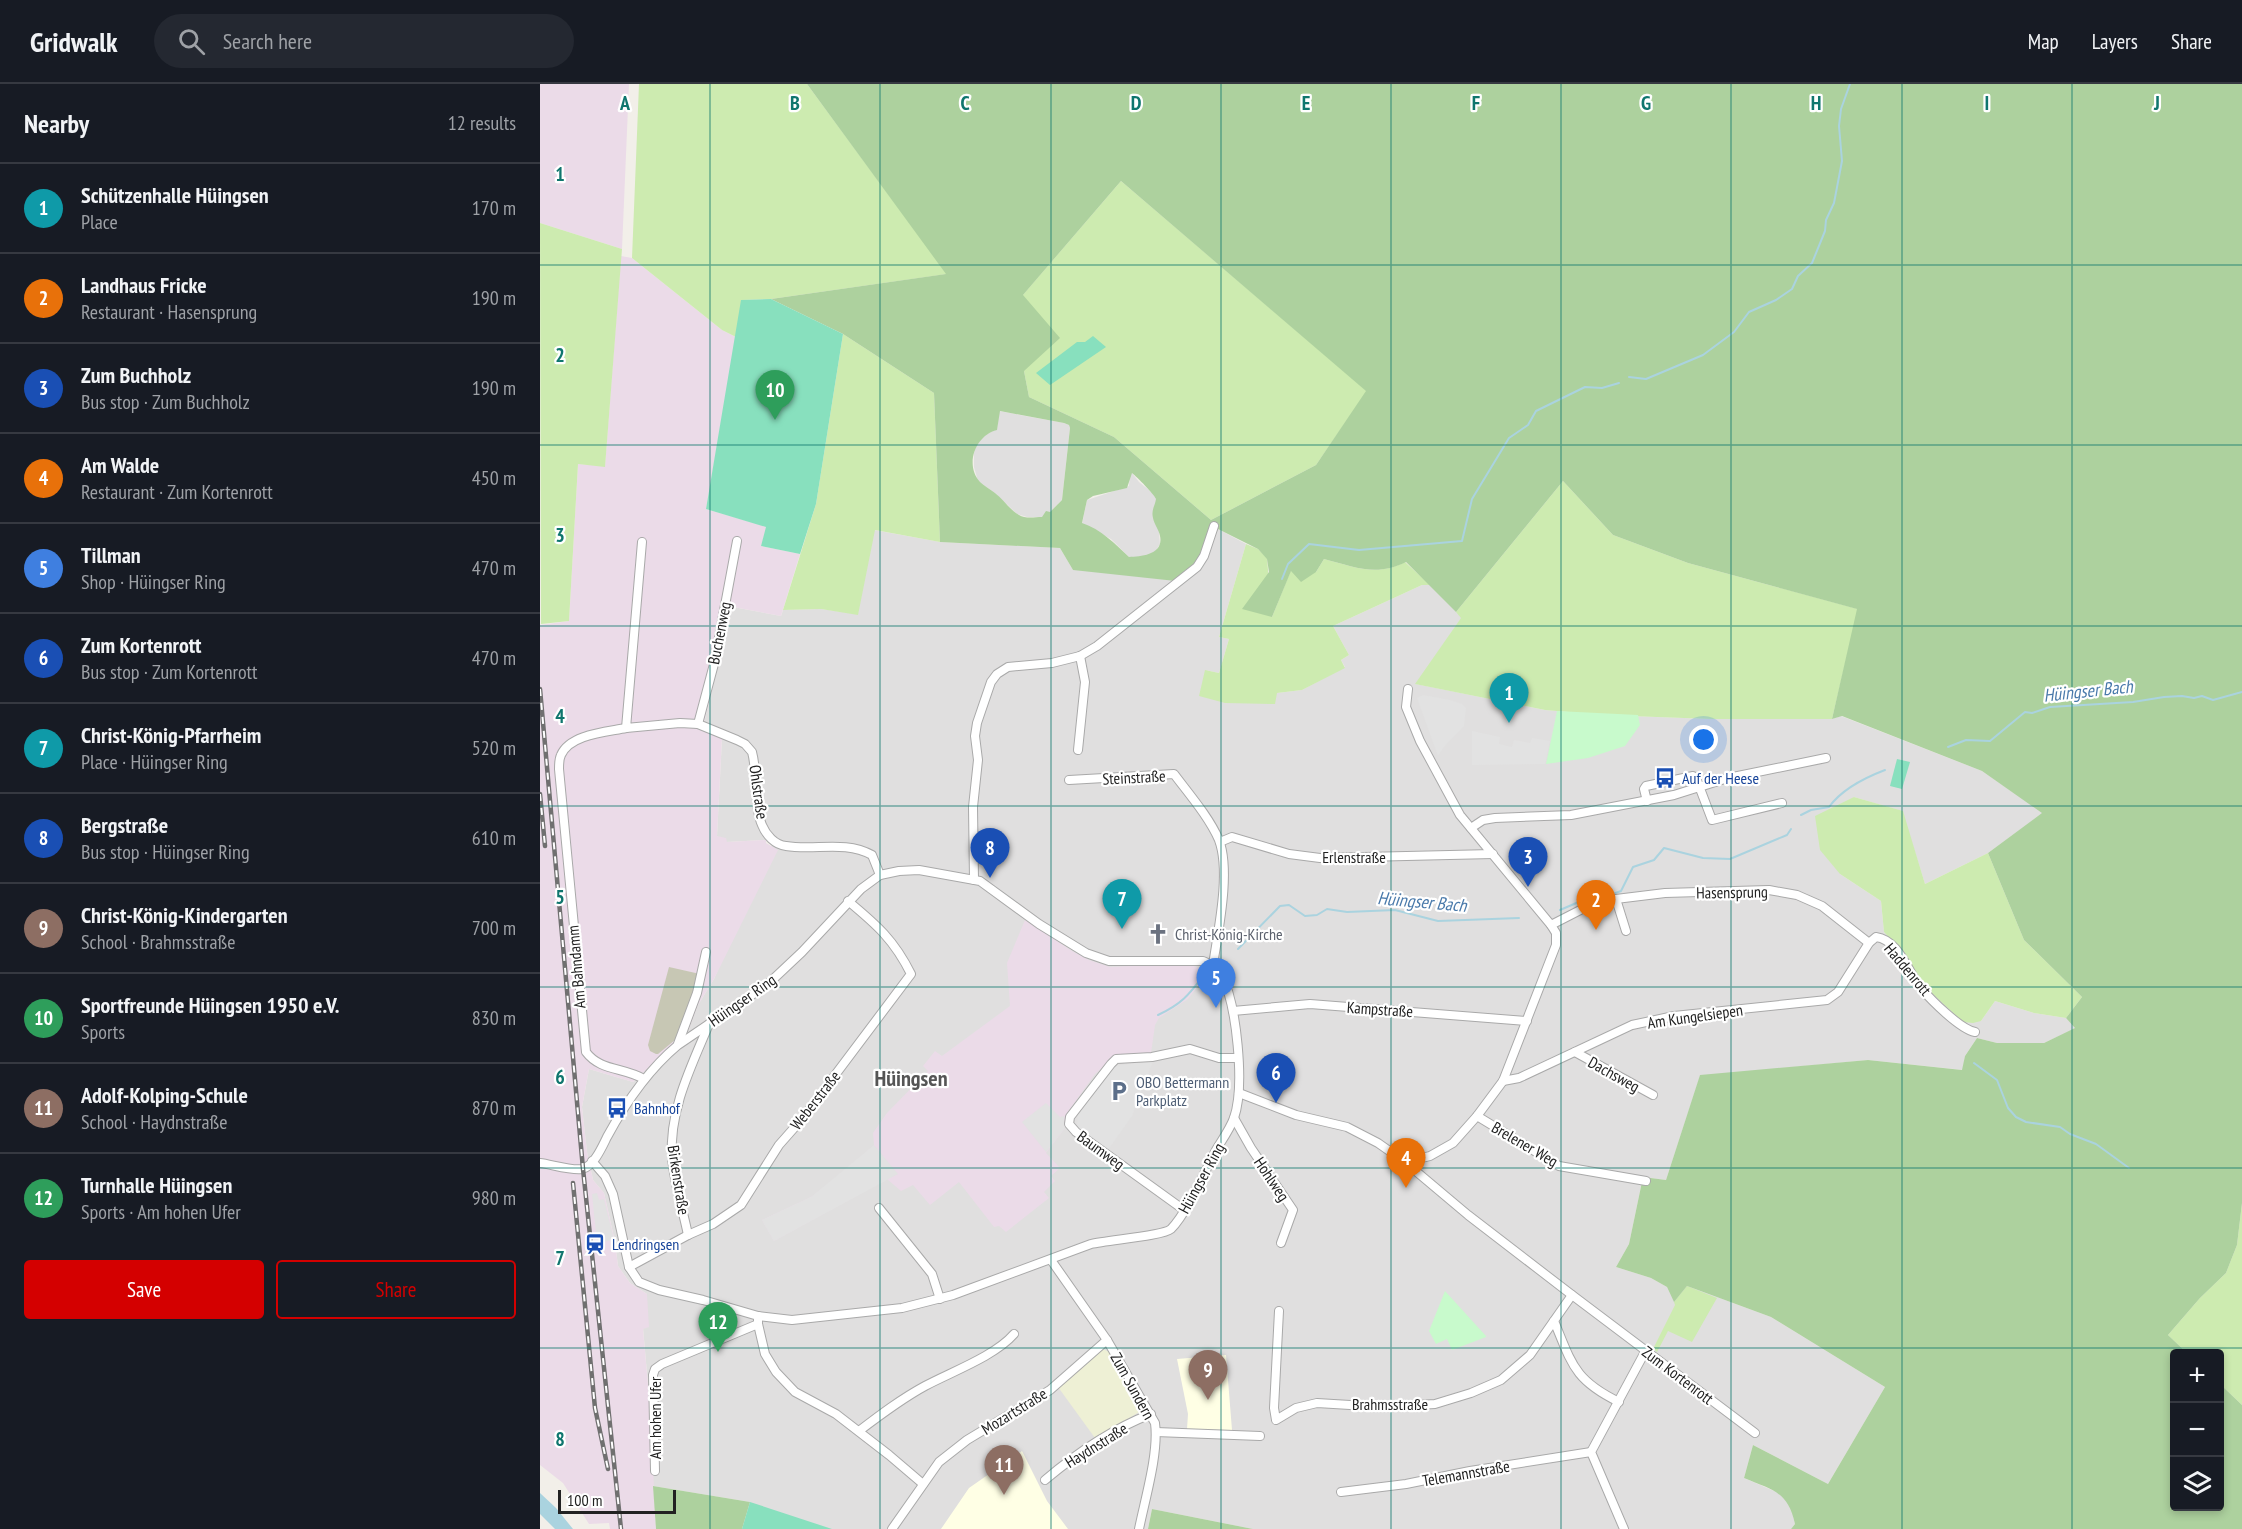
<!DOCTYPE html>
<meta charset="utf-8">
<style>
:root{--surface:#171b24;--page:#242831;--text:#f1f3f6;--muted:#9ea1a6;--line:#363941;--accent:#d40000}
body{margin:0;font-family:"PT Sans Narrow",sans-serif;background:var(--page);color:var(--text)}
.controls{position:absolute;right:18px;bottom:18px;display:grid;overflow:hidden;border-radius:6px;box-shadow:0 3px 9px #0003}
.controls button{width:54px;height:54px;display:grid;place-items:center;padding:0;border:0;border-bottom:2px solid var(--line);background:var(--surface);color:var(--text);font:30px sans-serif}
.scale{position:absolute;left:18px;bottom:15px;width:118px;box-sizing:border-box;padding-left:6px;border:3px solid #222;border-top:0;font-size:16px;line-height:21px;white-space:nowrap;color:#222;-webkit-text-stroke:4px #fff;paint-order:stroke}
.you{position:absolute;left:1164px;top:656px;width:21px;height:21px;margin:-15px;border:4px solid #fff;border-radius:50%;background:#1a73e8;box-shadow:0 0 0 9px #1a73e833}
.badge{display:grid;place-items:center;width:39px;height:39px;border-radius:50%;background:var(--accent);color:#fff;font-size:20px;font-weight:700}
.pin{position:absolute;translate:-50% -50px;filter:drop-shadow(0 2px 3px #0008)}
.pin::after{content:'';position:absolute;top:32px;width:21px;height:18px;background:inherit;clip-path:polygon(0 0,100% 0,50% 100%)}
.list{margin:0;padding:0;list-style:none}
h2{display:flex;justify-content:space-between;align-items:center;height:78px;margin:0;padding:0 24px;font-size:26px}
h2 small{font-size:20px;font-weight:400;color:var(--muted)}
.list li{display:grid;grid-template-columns:39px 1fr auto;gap:18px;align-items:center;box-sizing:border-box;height:90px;padding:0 24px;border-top:2px solid var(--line)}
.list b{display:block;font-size:22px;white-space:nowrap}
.list p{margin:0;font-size:20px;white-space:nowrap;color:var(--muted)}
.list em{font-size:20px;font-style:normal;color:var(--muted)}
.actions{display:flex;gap:12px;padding:18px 24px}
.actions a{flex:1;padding:14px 0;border:2px solid var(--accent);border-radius:6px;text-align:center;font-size:21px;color:var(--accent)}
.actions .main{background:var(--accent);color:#fff}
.icon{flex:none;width:33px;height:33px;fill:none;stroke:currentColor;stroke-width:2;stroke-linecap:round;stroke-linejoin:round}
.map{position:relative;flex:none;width:1702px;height:1445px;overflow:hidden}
header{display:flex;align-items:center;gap:36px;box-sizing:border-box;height:84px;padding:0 30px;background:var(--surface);border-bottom:2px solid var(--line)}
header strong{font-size:28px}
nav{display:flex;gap:33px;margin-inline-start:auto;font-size:21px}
.search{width:420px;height:54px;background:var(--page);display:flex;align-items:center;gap:15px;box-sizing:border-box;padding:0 21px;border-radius:33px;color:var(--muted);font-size:22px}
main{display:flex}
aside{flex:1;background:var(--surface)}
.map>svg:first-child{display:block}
.residential{fill:#e0dfdf}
.industrial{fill:#ebdbe8}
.education{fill:#ffffe5}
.construction{fill:#c7c7b4}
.farmland{fill:#eef0d5}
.grass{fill:#cdebb0}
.forest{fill:#add19e;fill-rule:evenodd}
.park{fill:#c8facc}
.pitch{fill:#88e0be}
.parking{fill:#e2e2e2}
.water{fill:#aad3df}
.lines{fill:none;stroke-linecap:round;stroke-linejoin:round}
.stream{stroke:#aad3df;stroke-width:2}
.minor-casing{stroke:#a9a9a9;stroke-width:10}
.minor{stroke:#fff;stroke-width:8}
.rail-casing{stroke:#707070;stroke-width:4.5}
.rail{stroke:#fff;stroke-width:2;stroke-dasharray:7;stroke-linecap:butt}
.grid{fill:none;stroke:#0f766e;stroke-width:1.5;stroke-opacity:0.55}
.labels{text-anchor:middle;stroke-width:4.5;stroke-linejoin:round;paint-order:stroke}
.street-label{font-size:16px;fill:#222;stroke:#fff}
.transit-label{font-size:16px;fill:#164399;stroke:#fff;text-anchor:start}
.worship-label{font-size:16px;fill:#5b616d;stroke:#fff;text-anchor:start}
.service-label{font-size:16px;fill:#4e5e75;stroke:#fff;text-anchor:start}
.water-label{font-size:18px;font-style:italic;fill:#4a7aab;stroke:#fff}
.district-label{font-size:22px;font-weight:bold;fill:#555;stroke:#fff}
.grid-label{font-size:20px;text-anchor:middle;font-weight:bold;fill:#0f766e;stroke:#fff;stroke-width:4.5;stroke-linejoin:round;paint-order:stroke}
</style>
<header>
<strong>Gridwalk</strong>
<div class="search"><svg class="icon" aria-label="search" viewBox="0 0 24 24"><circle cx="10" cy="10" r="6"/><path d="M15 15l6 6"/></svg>Search here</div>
<nav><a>Map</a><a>Layers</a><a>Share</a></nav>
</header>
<main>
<aside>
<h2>Nearby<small>12 results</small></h2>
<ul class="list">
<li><span class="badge" style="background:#0f9aa8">1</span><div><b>Schützenhalle Hüingsen</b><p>Place</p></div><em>170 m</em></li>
<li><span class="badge" style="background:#e8710a">2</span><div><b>Landhaus Fricke</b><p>Restaurant · Hasensprung</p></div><em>190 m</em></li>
<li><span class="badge" style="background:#1a4fb4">3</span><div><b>Zum Buchholz</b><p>Bus stop · Zum Buchholz</p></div><em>190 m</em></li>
<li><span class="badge" style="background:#e8710a">4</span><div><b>Am Walde</b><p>Restaurant · Zum Kortenrott</p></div><em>450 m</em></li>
<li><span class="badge" style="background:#3f7fe0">5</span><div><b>Tillman</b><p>Shop · Hüingser Ring</p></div><em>470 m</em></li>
<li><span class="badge" style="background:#1a4fb4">6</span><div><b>Zum Kortenrott</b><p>Bus stop · Zum Kortenrott</p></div><em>470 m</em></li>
<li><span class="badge" style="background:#0f9aa8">7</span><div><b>Christ-König-Pfarrheim</b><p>Place · Hüingser Ring</p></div><em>520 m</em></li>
<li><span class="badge" style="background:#1a4fb4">8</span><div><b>Bergstraße</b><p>Bus stop · Hüingser Ring</p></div><em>610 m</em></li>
<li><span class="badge" style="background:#8d6e63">9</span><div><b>Christ-König-Kindergarten</b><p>School · Brahmsstraße</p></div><em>700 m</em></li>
<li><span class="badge" style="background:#2e9e5b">10</span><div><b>Sportfreunde Hüingsen 1950 e.V.</b><p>Sports</p></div><em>830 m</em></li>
<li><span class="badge" style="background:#8d6e63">11</span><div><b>Adolf-Kolping-Schule</b><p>School · Haydnstraße</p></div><em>870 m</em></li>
<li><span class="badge" style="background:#2e9e5b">12</span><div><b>Turnhalle Hüingsen</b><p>Sports · Am hohen Ufer</p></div><em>980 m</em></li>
</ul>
<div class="actions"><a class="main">Save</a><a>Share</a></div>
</aside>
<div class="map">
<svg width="1702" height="1445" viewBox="0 0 1702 1445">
<rect width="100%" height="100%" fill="#f2efe9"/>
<g class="residential">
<polygon points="459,327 524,339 529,341 530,344 522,416 510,428 502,433 487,433 477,430 456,410 438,397 434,383 434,369 437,359 445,351 457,345"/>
<polygon points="592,389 599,398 614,410 616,415 620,460 615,468 603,473 589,473 571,455 542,440 547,416 589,402 590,391"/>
<polygon points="678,445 706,460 679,553 689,555 679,589 665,586 737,609 762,606 805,583 801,576 809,571 793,542 882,501 890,501 922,533 876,600 1005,626 1062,631 1171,635 1292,635 1301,632 1442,687 1503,729 1448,769 1385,800 1362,727 1314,713 1300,790 1341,817 1344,848 1441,937 1455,917 1494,929 1526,934 1536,944 1504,959 1457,959 1437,954 1425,972 1423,986 1328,976 1160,992 1126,1096 1103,1093 1089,1160 1076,1183 1111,1194 1127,1203 1134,1217 1147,1202 1231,1233 1345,1303 1288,1400 1213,1361 1204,1394 1241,1410 1252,1424 1255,1440 1251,1445 713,1445 612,1425 608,1445 202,1445 210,1418 113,1402 110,1323 103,1244 107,1210 90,1199 78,1182 75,1158 64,1109 53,1096 47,1068 42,1023 49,985 93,998 149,945 158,921 174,895 232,762 225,756 186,758 177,752 182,655 162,647 177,585 188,522 241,532 243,526 281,525 317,530 334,446 400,458 520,464 533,486 665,477"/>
</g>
<g class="industrial">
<polygon points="0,0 89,0 82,165 0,139"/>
<polygon points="81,172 92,174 182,246 196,253 166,425 227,443 221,462 260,470 241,532 188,522 177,585 162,647 182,654 177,752 186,754 187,758 226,756 226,759 238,766 174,895 158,921 149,945 93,998 49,985 42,1023 47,1068 53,1096 64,1109 75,1158 78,1182 90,1199 107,1210 109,1243 103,1245 110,1323 116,1445 70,1445 69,1439 49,1440 23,1399 0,1381 0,541 29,537 38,380 65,382"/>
<polygon points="485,836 532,867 549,876 570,883 646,879 669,888 648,915 619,934 615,941 611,969 577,971 555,990 525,1032 525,1044 506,1069 520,1084 511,1092 515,1097 504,1108 509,1114 466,1148 459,1142 454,1143 419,1098 390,1121 373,1101 361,1107 347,1095 234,1157 222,1136 271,1113 307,1085 334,1061 333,1049 347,1029 388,987 383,982 395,967 402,972 470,922 467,879"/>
</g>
<g class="education">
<polygon points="686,1271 692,1346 647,1345 648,1330 637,1275"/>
<polygon points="482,1367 507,1417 528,1445 401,1445 429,1404"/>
</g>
<polygon class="construction" points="129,883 160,890 150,923 135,956 118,970 116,970 110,967 108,961"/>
<polygon class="farmland" points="563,1265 569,1268 601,1327 555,1354 518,1303"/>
<g class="grass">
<polygon points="99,0 267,0 407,190 231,215 202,216 196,253 182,246 92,174"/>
<polygon points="581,97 827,307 776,381 671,436 574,353 489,313 484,287 482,212"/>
<polygon points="0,139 82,165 65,383 38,380 29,537 1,540"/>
<polygon points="303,250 394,309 400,458 335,446 318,531 281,525 243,526 276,420"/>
<polygon points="1023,397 1073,451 1148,479 1318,525 1292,635 1171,635 1062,631 1005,626 875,600 921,534 916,528"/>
<path d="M706,460l12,5 9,9 5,59 19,-47 25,2 8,-13c31,8 52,18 81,3l25,23h-8l-89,41 16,29 -8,5 4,8 -43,22 -25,3 -2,11 -50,-1 -26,-7 6,-26 14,3 10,-34 -10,-2z"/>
<polygon points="1314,713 1363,727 1385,800 1448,769 1484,856 1542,913 1526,934 1494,929 1455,917 1441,937 1433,939 1423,938 1383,901 1365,871 1344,848 1341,817 1300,790 1280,766 1275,732"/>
<polygon points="1702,1119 1702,1321 1680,1300 1680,1270 1647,1269 1628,1251 1660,1214 1686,1189 1697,1161"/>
<polygon points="1147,1202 1177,1214 1152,1258 1128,1247 1117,1268 1113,1265 1135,1221 1134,1218"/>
</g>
<g class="forest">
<path d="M267,0h1435v1119l-5,42 -11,28 -26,25 -32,37 19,18 -13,1v152h46v-122l22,21v124h-451l4,-5c-7,-33 -23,-34 -51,-46l9,-33 75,39 57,-97 -114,-70 -84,-31 -13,16 -7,-15 -16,-9 -35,-11 13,-23 14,-67 23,3 34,-105 168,-15 94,10 3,-14 12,-18 20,5h47l31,-15 -9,-10 16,-21 -58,-57 -36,-87 54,-40 -60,-42 -140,-55 -10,3 25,-110 -169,-46 -75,-28 -50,-54 -107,131 -50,-50c-30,15 -51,5 -82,-3l-8,13 -15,10 -10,-11 -19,46 -30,-8 27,-37 -2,-13 -9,-10 -40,-20 -13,32 -20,21 -112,-12 -13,-22 -120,-6 -6,-149 -91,-59 -72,-35 175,-25zM581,97l245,210 -50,74 -105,55 -97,-83 -85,-40 -5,-26 36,-33 -37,-43zM460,327l64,12 5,2 1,3 -8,72 -12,12 -4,-1 -4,6c-7,0 -17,2 -23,-2 -9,-5 -16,-16 -24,-22 -5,-4 -11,-7 -15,-11 -16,-18 -4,-47 17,-52zM592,389c5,4 22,21 24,26 -1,7 -5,11 -3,19 1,6 6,12 7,18 4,18 -18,21 -31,21 -14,-13 -28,-28 -47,-34l5,-23 6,-4 34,-8z"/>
<polygon points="113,1402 210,1418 202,1445 116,1445"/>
<polygon points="612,1425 713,1445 608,1445"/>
</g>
<g class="park">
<polygon points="1017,627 1098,631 1100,641 1085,662 1048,674 1006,680"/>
<polygon points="905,1207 946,1252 946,1253 912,1266 907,1255 896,1260 889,1247"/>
</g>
<g class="pitch">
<polygon points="231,215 303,250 276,420 260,470 221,462 226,443 166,425 201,216"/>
<polygon points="553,252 566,263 510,301 496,289 537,258 545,258"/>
<polygon points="1357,675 1370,678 1362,705 1350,702"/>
<polygon points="210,1418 292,1445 202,1445"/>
</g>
<g class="parking">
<polygon points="883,611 910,616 922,620 926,624 924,642 904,663 898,672 877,614"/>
<polygon points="932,647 960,653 959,660 972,663 974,656 990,659 992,654 1010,657 1005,680 932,681"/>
<polygon points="613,977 592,1032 568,1066 537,1043 538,1031 574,982"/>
<polygon points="506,1019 520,1033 524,1032 525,1044 506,1068 482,1038"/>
<polygon points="334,1061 358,1090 234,1157 222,1136 271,1113"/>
<polygon points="57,1109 59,1116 64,1115 74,1156 57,1159 52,1110"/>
</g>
<polygon class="water" points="0,1409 16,1424 33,1445 15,1445 0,1430"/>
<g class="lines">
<g class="stream">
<polyline points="1089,293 1106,295 1163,271 1194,248 1209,228 1236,216 1252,205 1258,192 1272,179 1285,147 1286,136 1294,119 1302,77 1299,42 1301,25 1310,0"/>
<polyline points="742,495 748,480 769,460 819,466 922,457 932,415 969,354 988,341 996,327 1045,303 1062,304 1079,299"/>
<polyline points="1408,663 1426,656 1450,657 1485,628 1492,629 1510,623 1593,618 1624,613 1642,612 1654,614 1662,612 1673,616 1702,608"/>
<path d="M1261,731l10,-5 18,-3c13,-18 35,-29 56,-37"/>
<polyline points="1020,826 1055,811 1070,811 1081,807 1093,783 1114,776 1124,764 1163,774 1190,775 1247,751 1251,745"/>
<polyline points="698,865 740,822 749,821 765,832 777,831 787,825 807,828 855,826 898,837 979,834"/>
<path d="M618,931c26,-12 32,-22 49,-44"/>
<polyline points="1434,979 1457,996 1468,1024 1476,1033 1486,1038 1520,1043 1530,1050 1556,1060 1589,1084"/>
</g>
<g class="minor-casing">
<g id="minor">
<path d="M102,458l-16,186 54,-5 18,1 39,16 8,4 7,8c6,22 2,55 10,73 4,10 13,20 24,21 29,5 58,-6 86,9l8,20"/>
<polyline points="158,640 174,580 197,457"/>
<path d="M86,644c-19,4 -56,6 -65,27 -2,4 -2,10 -2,14l27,283c14,19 37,15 58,27"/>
<polyline points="538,666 545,598 540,572"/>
<path d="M529,696l105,-6c15,20 35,43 45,66 12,32 -1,91 -6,125"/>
<polyline points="1107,717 1104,705 1106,702 1153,692 1156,694 1172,736 1242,719"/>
<polyline points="931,744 943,736 955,734 1031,731 1134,711 1188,694 1286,674"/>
<polyline points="680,758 692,753 749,770 780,774 953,770"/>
<polyline points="434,796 433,723 438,676 435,652 437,639 451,598 457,590 468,583 512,579 540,572 557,562 657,483 664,472 674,442"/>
<polyline points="1076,815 1086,847"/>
<polyline points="1011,841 1054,819 1076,815 1125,809 1229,806 1257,811 1282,822 1329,859"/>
<polyline points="693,927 770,920 987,937"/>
<polyline points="138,960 157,909 166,868"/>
<polyline points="1035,968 1113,1011"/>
<path d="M963,997l16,-3 113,-53 42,-9 153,-16 11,-8 31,-49 7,-6c23,3 32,35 45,51 10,12 39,41 54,44"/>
<polyline points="699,1009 756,1031 807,1043 838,1059 865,1078 928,1131 1032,1211 1215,1349"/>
<polyline points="937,1032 1019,1082 1106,1097"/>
<polyline points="694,1034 711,1064 753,1126 741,1159"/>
<polyline points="865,1078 890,1072 913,1059 937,1032 963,997 1016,861 1016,849 1011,841 920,731 880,657 866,623 868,605"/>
<path d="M0,1079c10,1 32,8 42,6 12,-3 20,-22 25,-32 19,-35 41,-67 71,-92l90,-61 34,-32 59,-63 19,-14 19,-4 20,-1 61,11 59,43 47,29 23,8h94c7,3 14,6 18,13 16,30 24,112 13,144 -4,11 -12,22 -18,32 -11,21 -29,63 -45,79 -8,7 -65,11 -80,15l-138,51 -51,13 -110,12 -34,-4 -55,-16 -44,-10 -20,-8 -10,-15 -16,-73 -8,-18 -13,-15"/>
<polyline points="339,1124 392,1190 400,1215"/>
<polyline points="644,1126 536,1048 529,1040 530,1033 571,980 576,975 612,973 650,965 679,974 698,974"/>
<path d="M148,1151c-5,-25 -14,-52 -16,-78 -3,-47 19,-90 37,-133"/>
<path d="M511,1176l56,80 48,83c4,30 -10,76 -16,106"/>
<path d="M89,1183l59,-32 25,-11 28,-19 38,-60 23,-26 109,-145c-17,-34 -34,-49 -63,-73"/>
<polyline points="739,1227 734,1324 736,1336 756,1324 777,1319 843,1323 895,1320 931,1309 961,1296 990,1271 1032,1211"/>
<polyline points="218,1232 218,1240 225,1270 236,1288 255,1308 296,1330 349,1371 383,1400"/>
<path d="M1014,1237c18,43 20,59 65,81"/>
<path d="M319,1347c21,-16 42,-32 66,-45 26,-14 70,-30 89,-52"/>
<polyline points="616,1348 720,1352"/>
<polyline points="115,1387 113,1291 115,1285 122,1280 218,1240"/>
<path d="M505,1396c32,-27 67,-51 106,-66"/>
<polyline points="801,1408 866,1400 930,1387 1051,1368"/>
<polyline points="352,1445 399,1378 427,1356 510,1306 567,1256"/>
<polyline points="1084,1445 1051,1368 1106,1266"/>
</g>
</g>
<use href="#minor" class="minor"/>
<g class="rail-casing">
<g id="rail">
<polyline points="0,605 43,1085 81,1445"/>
<polyline points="0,710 5,762"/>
<polyline points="33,1099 55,1324 68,1385"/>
</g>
</g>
<use href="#rail" class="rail"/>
</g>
<path class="grid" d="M170,0v1445M340,0v1445M511,0v1445M681,0v1445M851,0v1445M1021,0v1445M1191,0v1445M1362,0v1445M1532,0v1445M0,181h1702M0,361h1702M0,542h1702M0,722h1702M0,903h1702M0,1084h1702M0,1264h1702"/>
<defs>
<g id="bus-bare" transform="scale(1.62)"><path d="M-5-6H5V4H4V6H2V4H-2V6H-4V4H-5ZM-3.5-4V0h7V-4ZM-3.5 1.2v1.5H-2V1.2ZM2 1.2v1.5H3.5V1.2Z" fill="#1a4fb4" stroke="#fff" stroke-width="2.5" paint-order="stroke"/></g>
<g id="church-bare" transform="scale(1.62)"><path d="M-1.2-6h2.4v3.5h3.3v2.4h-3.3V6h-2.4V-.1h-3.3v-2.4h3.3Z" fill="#6b7280" stroke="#fff" stroke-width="2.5" paint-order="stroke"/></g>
<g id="parking-bare" transform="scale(1.62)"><path d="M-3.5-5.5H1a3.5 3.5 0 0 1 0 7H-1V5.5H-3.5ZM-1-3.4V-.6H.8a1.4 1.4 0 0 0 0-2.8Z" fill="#5c6f8a" stroke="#fff" stroke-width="2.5" paint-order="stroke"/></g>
<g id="station-bare" transform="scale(1.62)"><path d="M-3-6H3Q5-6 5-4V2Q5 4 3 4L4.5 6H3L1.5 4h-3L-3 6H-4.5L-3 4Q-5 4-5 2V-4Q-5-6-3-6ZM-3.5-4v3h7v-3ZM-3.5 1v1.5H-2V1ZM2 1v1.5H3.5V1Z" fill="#1a4fb4" stroke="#fff" stroke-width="2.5" paint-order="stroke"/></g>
</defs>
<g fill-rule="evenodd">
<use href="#bus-bare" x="1125" y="694"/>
<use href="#church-bare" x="618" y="850"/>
<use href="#parking-bare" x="579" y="1007"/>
<use href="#bus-bare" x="77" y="1024"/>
<use href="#station-bare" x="55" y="1160"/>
</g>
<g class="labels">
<g class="street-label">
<text transform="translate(179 549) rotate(-79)" y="6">Buchenweg</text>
<text transform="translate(594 693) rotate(-3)" y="6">Steinstraße</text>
<text transform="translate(219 708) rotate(82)" y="6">Ohlstraße</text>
<text x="814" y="779">Erlenstraße</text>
<text transform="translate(1192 808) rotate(-1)" y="6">Hasensprung</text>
<text transform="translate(36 883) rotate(-95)" y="6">Am Bahndamm</text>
<text transform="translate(1368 885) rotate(50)" y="6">Haddenrott</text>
<text transform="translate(202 916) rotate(-35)" y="6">Hüingser Ring</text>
<text transform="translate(840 925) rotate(4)" y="6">Kampstraße</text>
<text transform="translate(1155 932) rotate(-8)" y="6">Am Kungelsiepen</text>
<text transform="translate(1074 990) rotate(29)" y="6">Dachsweg</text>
<text transform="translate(275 1016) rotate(-52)" y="6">Weberstraße</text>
<text transform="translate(985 1060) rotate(30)" y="6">Brelener Weg</text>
<text transform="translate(561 1066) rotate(36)" y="6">Baumweg</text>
<text transform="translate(661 1094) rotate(-61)" y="6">Hüingser Ring</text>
<text transform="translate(732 1095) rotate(56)" y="6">Hohlweg</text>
<text transform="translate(139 1096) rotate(81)" y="6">Birkenstraße</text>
<text transform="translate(1138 1291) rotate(37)" y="6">Zum Kortenrott</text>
<text transform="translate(593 1302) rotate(61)" y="6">Zum Sundern</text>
<text x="850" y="1326">Brahmsstraße</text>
<text transform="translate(474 1327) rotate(-32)" y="6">Mozartstraße</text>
<text transform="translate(115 1334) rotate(-90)" y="6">Am hohen Ufer</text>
<text transform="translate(556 1361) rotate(-32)" y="6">Haydnstraße</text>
<text transform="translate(926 1389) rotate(-10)" y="6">Telemannstraße</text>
</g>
<g class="transit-label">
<text x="1142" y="700">Auf der Heese</text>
<text x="94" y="1030">Bahnhof</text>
<text x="72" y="1166">Lendringsen</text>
</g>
<g class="worship-label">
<text x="635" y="856">Christ-König-Kirche</text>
</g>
<g class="service-label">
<text x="596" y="1004">OBO Bettermann<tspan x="596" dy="18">Parkplatz</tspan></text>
</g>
<g class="water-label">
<text transform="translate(1548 607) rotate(-6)" y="6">Hüingser Bach</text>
<text transform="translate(882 818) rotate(5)" y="6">Hüingser Bach</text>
</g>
<g class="district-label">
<text x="371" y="1002">Hüingsen</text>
</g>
</g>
<g class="grid-label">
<text x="85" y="26">A</text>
<text x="255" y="26">B</text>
<text x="425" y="26">C</text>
<text x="596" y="26">D</text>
<text x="766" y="26">E</text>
<text x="936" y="26">F</text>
<text x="1106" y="26">G</text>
<text x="1276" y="26">H</text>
<text x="1447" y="26">I</text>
<text x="1617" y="26">J</text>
<text x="20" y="97">1</text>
<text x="20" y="278">2</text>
<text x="20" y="458">3</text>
<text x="20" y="639">4</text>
<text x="20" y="820">5</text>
<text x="20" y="1000">6</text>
<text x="20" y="1181">7</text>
<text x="20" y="1362">8</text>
</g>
</svg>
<div class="controls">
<button>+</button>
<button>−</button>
<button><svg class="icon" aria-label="layers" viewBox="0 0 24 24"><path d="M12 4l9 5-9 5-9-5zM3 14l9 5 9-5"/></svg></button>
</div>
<div class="scale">100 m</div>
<div class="you"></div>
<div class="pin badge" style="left:969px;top:639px;background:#0f9aa8">1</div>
<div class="pin badge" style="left:1056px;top:846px;background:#e8710a">2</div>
<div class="pin badge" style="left:988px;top:803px;background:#1a4fb4">3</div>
<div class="pin badge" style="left:866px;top:1104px;background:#e8710a">4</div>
<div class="pin badge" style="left:676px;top:924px;background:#3f7fe0">5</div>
<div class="pin badge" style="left:736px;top:1019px;background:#1a4fb4">6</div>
<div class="pin badge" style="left:582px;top:845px;background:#0f9aa8">7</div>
<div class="pin badge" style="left:450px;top:794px;background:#1a4fb4">8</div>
<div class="pin badge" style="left:668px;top:1316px;background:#8d6e63">9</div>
<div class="pin badge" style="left:235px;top:336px;background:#2e9e5b">10</div>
<div class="pin badge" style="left:464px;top:1411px;background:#8d6e63">11</div>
<div class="pin badge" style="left:178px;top:1268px;background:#2e9e5b">12</div>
</div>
</main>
